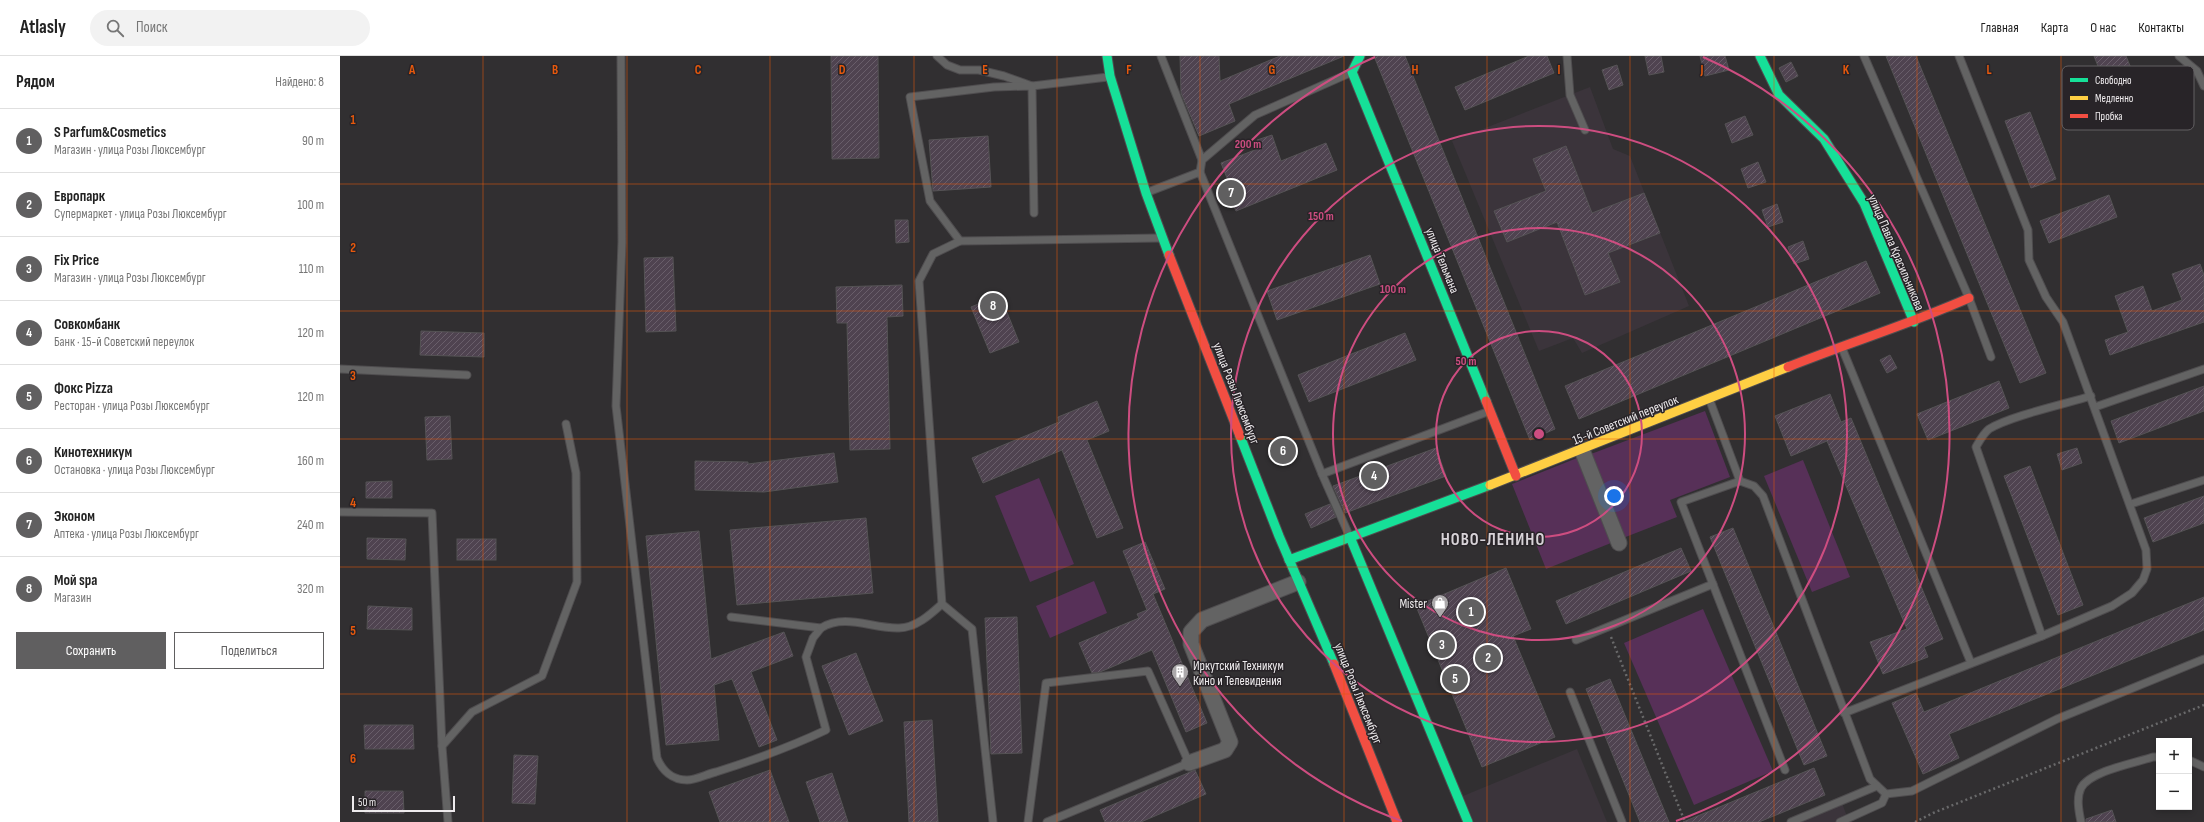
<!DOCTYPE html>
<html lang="ru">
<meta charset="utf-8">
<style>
:root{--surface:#fff;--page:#f2f2f2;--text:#222;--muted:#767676;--line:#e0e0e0;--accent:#605f60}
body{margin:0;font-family:"Sofia Sans Condensed",sans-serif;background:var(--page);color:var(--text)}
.controls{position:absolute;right:12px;bottom:12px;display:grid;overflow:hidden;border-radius:0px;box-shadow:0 2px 6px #0003}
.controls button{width:36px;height:36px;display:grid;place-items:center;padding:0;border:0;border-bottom:1px solid var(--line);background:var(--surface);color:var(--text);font:20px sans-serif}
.scale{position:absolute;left:12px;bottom:10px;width:103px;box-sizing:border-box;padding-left:4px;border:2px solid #eeebed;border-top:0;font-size:11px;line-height:14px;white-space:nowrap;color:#eeebed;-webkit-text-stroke:3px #282428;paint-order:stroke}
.you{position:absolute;left:1274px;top:440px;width:14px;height:14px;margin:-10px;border:3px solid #fff;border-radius:50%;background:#1a73e8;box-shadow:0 0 0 6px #1a73e833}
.badge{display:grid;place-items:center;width:26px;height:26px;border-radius:50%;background:var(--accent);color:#fff;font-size:13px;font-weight:700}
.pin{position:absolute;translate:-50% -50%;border:2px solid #fff;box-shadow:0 1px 4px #0006}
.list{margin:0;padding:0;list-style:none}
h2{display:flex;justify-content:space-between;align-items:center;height:52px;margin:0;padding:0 16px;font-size:17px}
h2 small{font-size:13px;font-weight:400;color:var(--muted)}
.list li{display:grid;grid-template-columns:26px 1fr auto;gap:12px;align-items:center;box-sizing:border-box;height:64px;padding:0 16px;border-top:1px solid var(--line)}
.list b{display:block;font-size:15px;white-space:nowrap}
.list p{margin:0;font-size:13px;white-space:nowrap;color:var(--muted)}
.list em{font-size:13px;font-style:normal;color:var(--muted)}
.actions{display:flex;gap:8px;padding:12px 16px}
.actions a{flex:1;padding:9px 0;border:1px solid var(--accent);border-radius:0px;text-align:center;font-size:14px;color:var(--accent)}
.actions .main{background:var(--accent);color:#fff}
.icon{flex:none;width:22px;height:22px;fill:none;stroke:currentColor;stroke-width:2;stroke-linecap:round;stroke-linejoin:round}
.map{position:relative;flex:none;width:1864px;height:766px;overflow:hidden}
header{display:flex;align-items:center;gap:24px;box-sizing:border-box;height:56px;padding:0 20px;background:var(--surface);border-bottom:1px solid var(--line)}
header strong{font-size:19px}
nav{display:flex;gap:22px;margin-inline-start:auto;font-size:14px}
.search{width:280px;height:36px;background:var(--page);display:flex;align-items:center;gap:10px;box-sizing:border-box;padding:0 14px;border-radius:22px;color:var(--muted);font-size:15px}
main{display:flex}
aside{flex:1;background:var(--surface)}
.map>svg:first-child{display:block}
.built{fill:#3b343b}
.green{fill:#573058}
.building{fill:url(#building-hatch);stroke:#555355}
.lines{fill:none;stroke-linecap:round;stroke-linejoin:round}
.lane-casing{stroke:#4f4d4f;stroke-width:9}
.street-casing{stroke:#4f4d4f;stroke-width:17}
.fast-casing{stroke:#4f4d4f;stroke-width:11}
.slow-casing{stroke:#4f4d4f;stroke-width:11}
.jam-casing{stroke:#4f4d4f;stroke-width:11}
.path{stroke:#69696a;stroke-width:2.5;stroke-dasharray:2 3;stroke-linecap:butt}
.lane{stroke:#636363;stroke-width:7}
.street{stroke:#636363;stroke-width:15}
.fast{stroke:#16e098;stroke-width:9}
.slow{stroke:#ffcf43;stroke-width:9}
.jam{stroke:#f24e42;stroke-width:9}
.grid{fill:none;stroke:#e8590c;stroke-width:1;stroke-opacity:0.55}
.ring{fill:none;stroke:#cd4d80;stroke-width:2}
.labels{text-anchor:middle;stroke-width:3;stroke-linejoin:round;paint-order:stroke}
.street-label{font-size:13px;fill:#eeebed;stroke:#282428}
.poi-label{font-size:13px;fill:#eeebed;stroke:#282428;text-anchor:end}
.district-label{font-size:17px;font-weight:bold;letter-spacing:1px;fill:#d8d3d8;stroke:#282428}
.key{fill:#282428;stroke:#636063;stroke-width:1}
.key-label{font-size:11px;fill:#eeebed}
.grid-label{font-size:13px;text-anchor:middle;font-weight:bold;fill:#e8590c;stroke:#282428;stroke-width:3;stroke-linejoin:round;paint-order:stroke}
.centre{fill:#cd4d80;stroke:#282428;stroke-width:2}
.ring-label{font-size:12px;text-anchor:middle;font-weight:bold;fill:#cd4d80;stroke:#282428;stroke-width:3;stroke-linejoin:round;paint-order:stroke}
</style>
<header>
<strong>Atlasly</strong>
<div class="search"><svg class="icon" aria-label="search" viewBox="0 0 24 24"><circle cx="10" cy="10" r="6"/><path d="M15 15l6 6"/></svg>Поиск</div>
<nav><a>Главная</a><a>Карта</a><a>О нас</a><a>Контакты</a></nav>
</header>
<main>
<aside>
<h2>Рядом<small>Найдено: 8</small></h2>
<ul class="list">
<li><span class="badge">1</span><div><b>S Parfum&amp;Cosmetics</b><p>Магазин · улица Розы Люксембург</p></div><em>90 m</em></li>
<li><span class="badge">2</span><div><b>Европарк</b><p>Супермаркет · улица Розы Люксембург</p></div><em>100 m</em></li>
<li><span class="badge">3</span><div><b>Fix Price</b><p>Магазин · улица Розы Люксембург</p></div><em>110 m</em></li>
<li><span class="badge">4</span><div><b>Совкомбанк</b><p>Банк · 15-й Советский переулок</p></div><em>120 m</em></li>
<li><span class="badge">5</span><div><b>Фокс Pizza</b><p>Ресторан · улица Розы Люксембург</p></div><em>120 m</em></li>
<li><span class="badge">6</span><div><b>Кинотехникум</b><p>Остановка · улица Розы Люксембург</p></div><em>160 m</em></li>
<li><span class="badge">7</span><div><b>Эконом</b><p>Аптека · улица Розы Люксембург</p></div><em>240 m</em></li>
<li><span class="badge">8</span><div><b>Мой spa</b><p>Магазин</p></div><em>320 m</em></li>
</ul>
<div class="actions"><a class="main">Сохранить</a><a>Поделиться</a></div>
</aside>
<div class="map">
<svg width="1864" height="766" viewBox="0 0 1864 766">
<defs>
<pattern id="building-hatch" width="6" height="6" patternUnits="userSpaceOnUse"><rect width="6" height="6" fill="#4f4350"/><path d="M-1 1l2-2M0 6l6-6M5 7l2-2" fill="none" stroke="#695e6a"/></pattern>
</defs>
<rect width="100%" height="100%" fill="#312f31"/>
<g class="built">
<polygon points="1250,31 1273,93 1290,100 1349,250 1242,297 1233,282 1199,295 1112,85"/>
<polygon points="1237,693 1267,766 1134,766 1123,740"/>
<polygon points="1502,747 1509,766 1454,766"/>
</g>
<g class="green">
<polygon points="1365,355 1390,421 1330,444 1337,461 1283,482 1251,398"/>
<polygon points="1237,402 1271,487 1206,513 1172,428"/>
<polygon points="1463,404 1510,521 1472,536 1424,420"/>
<polygon points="699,422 734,508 690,526 655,440"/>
<polygon points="754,525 767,557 710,582 696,550"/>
<polygon points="1363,553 1433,715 1354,749 1284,587"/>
</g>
<g class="building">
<polygon points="491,0 538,0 539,102 492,103"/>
<polygon points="840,0 879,0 880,25 940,0 1004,0 889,48 895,65 859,80 841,37"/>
<polygon points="1034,0 1065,0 1215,373 1190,384"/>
<polygon points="1189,0 1207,0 1214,17 1125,54 1115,31"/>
<polygon points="1305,0 1321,0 1324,16 1309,19"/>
<polygon points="1360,0 1385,0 1389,14 1365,20"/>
<polygon points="1546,0 1576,0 1706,317 1680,327"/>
<polygon points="1754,0 1786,0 1795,22 1767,33"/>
<polygon points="1451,6 1458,20 1446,26 1439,12"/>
<polygon points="1277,9 1283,29 1269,34 1262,14"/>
<polygon points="1690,56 1716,123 1691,132 1665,65"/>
<polygon points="1405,60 1413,79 1392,87 1385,68"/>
<polygon points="932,79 941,105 986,87 997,114 896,155 885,129 889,127 881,107 920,92 917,84"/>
<polygon points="648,80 651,131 593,135 589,84"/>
<polygon points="1226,90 1252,157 1304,137 1320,177 1268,197 1280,226 1245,239 1217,166 1167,186 1154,155 1206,135 1193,103"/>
<polygon points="1418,106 1426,126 1408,132 1401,113"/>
<polygon points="1769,139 1777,161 1709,187 1700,165"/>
<polygon points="1437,148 1443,166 1428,171 1422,154"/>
<polygon points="555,164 568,164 569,186 556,187"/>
<polygon points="1463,185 1469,203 1454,208 1448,191"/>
<polygon points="1030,199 1040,228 937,264 927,235"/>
<polygon points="333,201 336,275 306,276 304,202"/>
<polygon points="1526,205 1540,237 1239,363 1225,330"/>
<polygon points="1860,208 1864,219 1864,266 1770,299 1765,284 1788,276 1775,240 1803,230 1812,255 1842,244 1832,218"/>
<polygon points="562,229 563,260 547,261 550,393 510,394 507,267 497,267 496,231"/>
<polygon points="660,239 679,286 650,297 631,251"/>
<polygon points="81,275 144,277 144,301 80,299"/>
<polygon points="1065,277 1076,304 969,346 958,319"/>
<polygon points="1550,299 1557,312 1547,317 1540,304"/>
<polygon points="1659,325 1669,352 1588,384 1577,358"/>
<polygon points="1864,330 1864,355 1779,387 1771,365"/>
<polygon points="1490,338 1501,366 1511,362 1603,583 1584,591 1588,601 1543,618 1530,586 1567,573 1487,385 1451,400 1435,360"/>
<polygon points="757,345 769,375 747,384 783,472 757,482 722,394 643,427 632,402 719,366 718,361"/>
<polygon points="110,360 112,403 87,404 85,361"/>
<polygon points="1096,392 1106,420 1005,457 993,430"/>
<polygon points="1737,392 1742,407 1722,414 1717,398"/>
<polygon points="494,397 498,426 424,436 355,434 355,405 408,406 408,408"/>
<polygon points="1690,410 1743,549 1718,559 1664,420"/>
<polygon points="52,425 52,442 26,442 26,426"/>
<polygon points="1864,440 1864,467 1813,486 1804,462"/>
<polygon points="990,448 996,461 971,472 965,458"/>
<polygon points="526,462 533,537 397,549 390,474"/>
<polygon points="1393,472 1487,700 1464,709 1370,481"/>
<polygon points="359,475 371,603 444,576 453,600 411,616 437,684 419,691 392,623 374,629 379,684 326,689 306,480"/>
<polygon points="27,482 66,483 65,504 27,503"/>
<rect x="117" y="483" width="39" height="21"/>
<polygon points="805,486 825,533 813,538 867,667 846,676 812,594 760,616 752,617 739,587 799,562 797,558 807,554 783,495"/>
<polygon points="1341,492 1351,515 1226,568 1216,545"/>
<polygon points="1166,512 1191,573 1173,580 1215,681 1142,711 1076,550"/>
<polygon points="1864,541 1864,574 1609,678 1619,702 1583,718 1552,647 1576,637 1584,656"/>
<polygon points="28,550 72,552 72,574 27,573"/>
<polygon points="677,561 682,697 651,698 645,562"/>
<polygon points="516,597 543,665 509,679 482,610"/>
<polygon points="1270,623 1329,766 1300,766 1246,633"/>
<polygon points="592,664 598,766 569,766 564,666"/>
<polygon points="24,669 73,669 74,693 25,693"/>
<polygon points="174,699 198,700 195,748 172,747"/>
<polygon points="1474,712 1485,739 1419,766 1343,766"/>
<polygon points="430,714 449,766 380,766 369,736"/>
<polygon points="855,714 866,738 801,766 765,766 760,754"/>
<polygon points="492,717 508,766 480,766 466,726"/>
<polygon points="25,735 63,735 64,757 25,757"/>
<polygon points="1772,754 1776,766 1746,766 1746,763"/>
</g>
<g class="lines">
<g class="lane-casing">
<g id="lane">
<path d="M281,0l1,186 -6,164 41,352c5,12 15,22 30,22 9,0 20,-6 29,-8 38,-12 74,-25 110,-42l-20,-73 7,-19 8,-10 -90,-11"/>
<polyline points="597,0 607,9 620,14 639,14 664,20 692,30 768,21"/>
<polyline points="821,0 862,104"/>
<polyline points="1227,0 1230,39 1245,74"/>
<polyline points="1524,0 1629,242 1651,301"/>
<polyline points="1839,0 1857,15 1864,30"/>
<polyline points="860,116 862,104 915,59 1010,17"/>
<polyline points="808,136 860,116 982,418 1009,479"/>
<polyline points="620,185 590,145 570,41 654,31 692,30 694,157"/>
<polyline points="1502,292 1631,607"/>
<polyline points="0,313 127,319"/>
<polyline points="1370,345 1400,425 1414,430 1423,440 1530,723 1546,738 1572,735 1717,663 1864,603"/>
<polyline points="1755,351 1864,313"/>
<polyline points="982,418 1147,356"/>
<polyline points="1400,425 1341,446 1445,714"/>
<polyline points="1791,448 1864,424"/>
<polyline points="0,456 92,457 102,690"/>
<path d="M481,572c24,-15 52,1 78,0 17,0 32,-14 43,-24"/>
<path d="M1702,580l-66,-189c4,-7 7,-13 13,-18 21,-13 76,-25 102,-33"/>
<polyline points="1236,584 1373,528"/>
<polyline points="1230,636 1282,766"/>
<polyline points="1504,657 1702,580 1772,550 1792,537 1803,524 1807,513 1806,494 1723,266 1706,241 1689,204 1688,174 1619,0"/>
<polyline points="1849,704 1864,711"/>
<polyline points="108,766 102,690 132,656 202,620 237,526 236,417 226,368"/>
<polyline points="653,766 632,573 602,548 579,225 593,198 620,185 820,182"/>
<polyline points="688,766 706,627 808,615 849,707 707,766"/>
<polyline points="1451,766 1537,730"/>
<polyline points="1500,766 1542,747 1546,738"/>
<path d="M1741,766c-2,-10 -5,-24 0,-34 9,-17 54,-25 72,-31h6"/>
</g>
</g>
<g class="street-casing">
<g id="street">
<polyline points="1242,394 1279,487"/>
<polyline points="849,707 885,694 890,686 851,588 851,576 862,564 958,526"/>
</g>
</g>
<g class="fast-casing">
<g id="fast">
<polyline points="767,0 770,20 806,137 829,199"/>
<polyline points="1020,0 1012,16 1146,345"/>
<polyline points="1420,0 1439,39 1484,83 1524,147 1574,266"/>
<polyline points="900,380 939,480 994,608"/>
<polyline points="1010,481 1128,766"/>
<polyline points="949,504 1150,429"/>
</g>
</g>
<g class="slow-casing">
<polyline id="slow" points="1150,429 1448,311"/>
</g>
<g class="jam-casing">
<g id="jam">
<polyline points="829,199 900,380"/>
<path d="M1448,311c60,-24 122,-43 181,-69"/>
<polyline points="1146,345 1176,420"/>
<polyline points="994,608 1057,766"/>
</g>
</g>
<g class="path">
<polyline points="1271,581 1345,766"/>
<polyline points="1575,766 1593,757 1864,649"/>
</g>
<use href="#lane" class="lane"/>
<use href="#street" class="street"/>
<use href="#fast" class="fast"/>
<use href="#slow" class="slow"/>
<use href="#jam" class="jam"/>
</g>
<path class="grid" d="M143,0v766M287,0v766M430,0v766M574,0v766M717,0v766M860,0v766M1004,0v766M1147,0v766M1290,0v766M1434,0v766M1577,0v766M1721,0v766M0,128h1864M0,255h1864M0,383h1864M0,511h1864M0,638h1864"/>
<g class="ring">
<circle cx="1199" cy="378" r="103"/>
<circle cx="1199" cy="378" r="206"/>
<circle cx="1199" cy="378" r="308"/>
<path d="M1062 765A411 411 0 0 1 1035 1M1363 1A411 411 0 0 1 1336 765"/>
</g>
<defs>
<g id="shop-pin" transform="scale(0.9)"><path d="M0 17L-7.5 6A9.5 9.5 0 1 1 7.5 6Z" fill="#aca9ab" stroke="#282428"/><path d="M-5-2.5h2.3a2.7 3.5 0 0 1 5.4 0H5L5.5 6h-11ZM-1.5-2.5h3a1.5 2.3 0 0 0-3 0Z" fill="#fff"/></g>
<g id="building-pin" transform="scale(0.9)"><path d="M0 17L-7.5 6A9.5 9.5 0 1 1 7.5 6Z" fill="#aca9ab" stroke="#282428"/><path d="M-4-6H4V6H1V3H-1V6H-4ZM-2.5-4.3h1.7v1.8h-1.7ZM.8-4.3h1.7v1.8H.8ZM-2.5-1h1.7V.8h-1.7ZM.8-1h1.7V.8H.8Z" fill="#fff"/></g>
</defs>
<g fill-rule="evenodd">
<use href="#shop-pin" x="1100" y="547"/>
<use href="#building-pin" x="840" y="616"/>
</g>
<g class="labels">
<g class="street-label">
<text transform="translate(1557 196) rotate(67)" y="5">улица Павла Красильникова</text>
<text transform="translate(1103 204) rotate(68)" y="5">улица Тельмана</text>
<text transform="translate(897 337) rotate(69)" y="5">улица Розы Люксембург</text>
<text transform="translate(1285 363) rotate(-22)" y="5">15-й Советский переулок</text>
<text transform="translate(1019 637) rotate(68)" y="5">улица Розы Люксембург</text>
</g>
<g class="poi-label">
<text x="1087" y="552">Mister</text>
<text x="853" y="614" text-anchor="start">Иркутский Техникум<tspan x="853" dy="15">Кино и Телевидения</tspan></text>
</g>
<g class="district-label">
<text x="1153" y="489">НОВО-ЛЕНИНО</text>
</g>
</g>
<rect x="1722" y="10" width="132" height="64" rx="6" class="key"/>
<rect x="1730" y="22" width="18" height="4" fill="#16e098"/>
<rect x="1730" y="40" width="18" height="4" fill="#ffcf43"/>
<rect x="1730" y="58" width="18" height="4" fill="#f24e42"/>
<g class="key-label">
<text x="1755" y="28">Свободно</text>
<text x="1755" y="46">Медленно</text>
<text x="1755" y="64">Пробка</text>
</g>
<g class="grid-label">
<text x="72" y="18">A</text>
<text x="215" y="18">B</text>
<text x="358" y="18">C</text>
<text x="502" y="18">D</text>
<text x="645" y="18">E</text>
<text x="789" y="18">F</text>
<text x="932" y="18">G</text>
<text x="1075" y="18">H</text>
<text x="1219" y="18">I</text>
<text x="1362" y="18">J</text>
<text x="1506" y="18">K</text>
<text x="1649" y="18">L</text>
<text x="13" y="68">1</text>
<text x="13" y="196">2</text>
<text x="13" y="324">3</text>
<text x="13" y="451">4</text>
<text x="13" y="579">5</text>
<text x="13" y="707">6</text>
</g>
<circle cx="1199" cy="378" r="6" class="centre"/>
<g class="ring-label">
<text x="908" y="92">200 m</text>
<text x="981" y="164">150 m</text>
<text x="1053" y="237">100 m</text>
<text x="1126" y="309">50 m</text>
</g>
</svg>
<div class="controls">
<button>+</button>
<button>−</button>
</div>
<div class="scale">50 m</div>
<div class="you"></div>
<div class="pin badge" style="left:1131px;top:556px">1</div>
<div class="pin badge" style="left:1148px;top:602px">2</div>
<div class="pin badge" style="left:1102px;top:589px">3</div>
<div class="pin badge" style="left:1034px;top:420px">4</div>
<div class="pin badge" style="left:1115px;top:623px">5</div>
<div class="pin badge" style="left:943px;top:395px">6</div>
<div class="pin badge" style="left:891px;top:137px">7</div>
<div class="pin badge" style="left:653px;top:250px">8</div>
</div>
</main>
